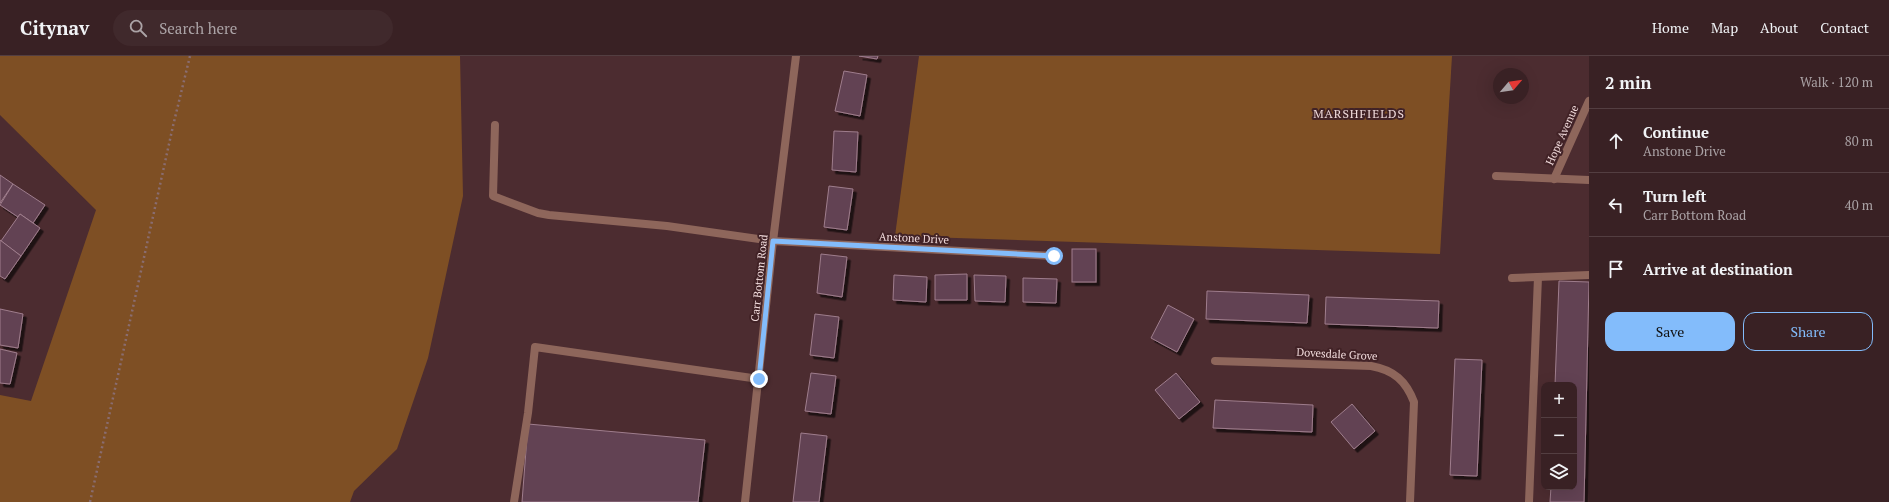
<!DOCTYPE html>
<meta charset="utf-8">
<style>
:root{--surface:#392124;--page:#40292c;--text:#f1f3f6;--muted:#aba3a6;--line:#533e41;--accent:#83bcfb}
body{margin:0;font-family:"PT Serif",serif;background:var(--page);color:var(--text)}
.controls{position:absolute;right:12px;bottom:12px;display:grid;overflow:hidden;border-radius:8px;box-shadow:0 4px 16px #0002}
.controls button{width:36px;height:36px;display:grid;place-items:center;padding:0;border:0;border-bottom:1px solid var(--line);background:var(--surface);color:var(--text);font:20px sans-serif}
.compass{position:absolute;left:1493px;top:12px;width:36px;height:36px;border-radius:50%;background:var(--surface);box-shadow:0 4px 16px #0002;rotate:61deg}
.stop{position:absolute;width:12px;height:12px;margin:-9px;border:3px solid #83bcfb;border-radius:50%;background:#fff}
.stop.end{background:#83bcfb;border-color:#fff;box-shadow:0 1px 4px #0008}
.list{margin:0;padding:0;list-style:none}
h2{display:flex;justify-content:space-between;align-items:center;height:52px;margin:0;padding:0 16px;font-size:17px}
h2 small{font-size:13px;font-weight:400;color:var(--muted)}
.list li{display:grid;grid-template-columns:26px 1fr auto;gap:12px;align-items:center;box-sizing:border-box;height:64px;padding:0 16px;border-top:1px solid var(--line)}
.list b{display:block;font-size:15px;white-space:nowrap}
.list p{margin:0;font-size:13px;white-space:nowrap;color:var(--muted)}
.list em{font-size:13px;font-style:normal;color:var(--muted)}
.actions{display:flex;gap:8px;padding:12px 16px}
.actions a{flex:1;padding:9px 0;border:1px solid var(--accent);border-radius:12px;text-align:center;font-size:14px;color:var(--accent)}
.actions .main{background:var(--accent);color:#111}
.icon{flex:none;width:22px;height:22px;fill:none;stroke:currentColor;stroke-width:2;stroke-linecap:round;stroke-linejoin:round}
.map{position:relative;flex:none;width:1589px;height:446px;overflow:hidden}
header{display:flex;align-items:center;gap:24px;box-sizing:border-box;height:56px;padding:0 20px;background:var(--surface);border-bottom:1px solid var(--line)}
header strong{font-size:19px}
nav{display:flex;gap:22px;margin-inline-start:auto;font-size:14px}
.search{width:280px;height:36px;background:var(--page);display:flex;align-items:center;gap:10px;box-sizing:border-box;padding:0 14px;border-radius:22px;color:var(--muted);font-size:15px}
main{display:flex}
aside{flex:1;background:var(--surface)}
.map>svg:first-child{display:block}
.green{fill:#7e4f24}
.building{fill:#624352;stroke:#9f7d8d;filter:url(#shadow)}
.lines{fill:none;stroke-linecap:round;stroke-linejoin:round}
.path{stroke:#8a6d70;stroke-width:2.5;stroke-dasharray:2 3;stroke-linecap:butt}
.lane{stroke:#8e665b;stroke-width:8}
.street{stroke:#8e665b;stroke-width:8}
.route{stroke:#83bcfb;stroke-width:5}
.labels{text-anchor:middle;stroke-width:4;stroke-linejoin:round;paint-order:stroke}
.street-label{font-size:11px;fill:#f1dbdc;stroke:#412226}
.neighbourhood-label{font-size:12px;letter-spacing:1px;fill:#f1dbdc;stroke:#412226}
</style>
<header>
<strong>Citynav</strong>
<div class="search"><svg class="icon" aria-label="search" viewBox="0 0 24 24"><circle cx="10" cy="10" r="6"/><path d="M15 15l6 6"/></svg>Search here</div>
<nav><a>Home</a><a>Map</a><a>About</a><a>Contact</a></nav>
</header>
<main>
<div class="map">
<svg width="1589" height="446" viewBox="0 0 1589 446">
<defs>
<filter id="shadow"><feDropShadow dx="3.5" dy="3.5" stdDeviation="0" flood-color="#0009"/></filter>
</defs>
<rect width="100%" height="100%" fill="#4c2c30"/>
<g class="green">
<polygon points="0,0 460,0 463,140 428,302 397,393 354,435 350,446 0,446 0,339 31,345 96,154 0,59"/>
<polygon points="919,0 1452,0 1440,198 895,180"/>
</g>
<g class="building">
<polygon points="859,0 878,0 877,3"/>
<polygon points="844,15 867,19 860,60 835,55"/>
<polygon points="834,75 858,76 856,116 832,114"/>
<polygon points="0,119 13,128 0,147"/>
<polygon points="13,128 45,149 33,167 20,158 18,161 0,149"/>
<polygon points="829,130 853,133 847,174 824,171"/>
<polygon points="20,158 40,172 21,200 1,185"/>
<polygon points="0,184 21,200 5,223 0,220"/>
<rect x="1072" y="193" width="24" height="33"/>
<polygon points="821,198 847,201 842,241 817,237"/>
<polygon points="967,218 967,244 935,244 935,219"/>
<polygon points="894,219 927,221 926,246 893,244"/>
<polygon points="974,219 1006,220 1005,246 975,245"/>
<polygon points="1023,222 1057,223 1056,247 1023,246"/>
<polygon points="1559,225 1589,226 1584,446 1550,446 1551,431 1574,431 1574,329 1555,329"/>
<polygon points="1207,235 1309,239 1307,267 1206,263"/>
<polygon points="1326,241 1439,245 1438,272 1325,268"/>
<polygon points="1168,249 1194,263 1177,296 1151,282"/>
<polygon points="0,253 23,258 18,292 0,289"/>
<polygon points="815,258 839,261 834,302 810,299"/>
<polygon points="0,293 17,297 10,328 0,327"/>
<polygon points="1455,303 1482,304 1477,420 1450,419"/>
<polygon points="811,317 836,320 831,358 805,355"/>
<polygon points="1176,317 1200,346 1179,363 1155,334"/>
<polygon points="1215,344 1313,349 1312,376 1213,372"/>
<polygon points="1352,348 1375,375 1354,393 1331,366"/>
<polygon points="528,368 705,384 698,446 522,446"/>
<polygon points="801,377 827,380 819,446 793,446"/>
</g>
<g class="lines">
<polyline class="path" points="90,446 173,70 190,0"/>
<g class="lane">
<polyline points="495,69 493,140 538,157 549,159 667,170 773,185"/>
<polyline points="1512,222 1589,219"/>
<polyline points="514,446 528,357 535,291 759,323"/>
<polyline points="1529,446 1538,221"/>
</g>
<g class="street">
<polyline points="1496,120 1589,124"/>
<polyline points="1554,123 1589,45"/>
<polyline points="773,185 1054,200"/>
<path d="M1215,305l156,5c23,4 35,15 43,36l-4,100"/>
<polyline points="745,446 773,185 796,0"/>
</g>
</g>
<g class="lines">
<polyline class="route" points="759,323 773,185 1054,200"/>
</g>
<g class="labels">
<g class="street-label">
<text transform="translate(1562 79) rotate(-66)" y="4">Hope Avenue</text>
<text transform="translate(914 182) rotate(3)" y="4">Anstone Drive</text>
<text transform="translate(759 222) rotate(-84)" y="4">Carr Bottom Road</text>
<text transform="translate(1337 298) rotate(3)" y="4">Dovesdale Grove</text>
</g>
<g class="neighbourhood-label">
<text x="1359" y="62">MARSHFIELDS</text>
</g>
</g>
</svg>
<div class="controls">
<button>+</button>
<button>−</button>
<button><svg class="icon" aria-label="layers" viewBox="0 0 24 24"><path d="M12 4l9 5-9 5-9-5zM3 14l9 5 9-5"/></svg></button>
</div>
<svg class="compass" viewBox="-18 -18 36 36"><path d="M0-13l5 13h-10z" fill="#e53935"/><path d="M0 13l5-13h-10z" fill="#aba3a6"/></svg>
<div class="stop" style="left:1054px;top:200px"></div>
<div class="stop end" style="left:759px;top:323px"></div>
</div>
<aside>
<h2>2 min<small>Walk · 120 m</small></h2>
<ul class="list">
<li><svg class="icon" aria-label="ahead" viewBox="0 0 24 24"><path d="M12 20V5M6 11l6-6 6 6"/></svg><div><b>Continue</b><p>Anstone Drive</p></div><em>80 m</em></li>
<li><svg class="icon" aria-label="left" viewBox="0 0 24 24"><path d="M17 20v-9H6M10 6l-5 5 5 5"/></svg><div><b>Turn left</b><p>Carr Bottom Road</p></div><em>40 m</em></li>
<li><svg class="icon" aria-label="arrive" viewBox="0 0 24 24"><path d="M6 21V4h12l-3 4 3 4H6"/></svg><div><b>Arrive at destination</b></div></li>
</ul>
<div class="actions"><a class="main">Save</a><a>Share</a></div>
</aside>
</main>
